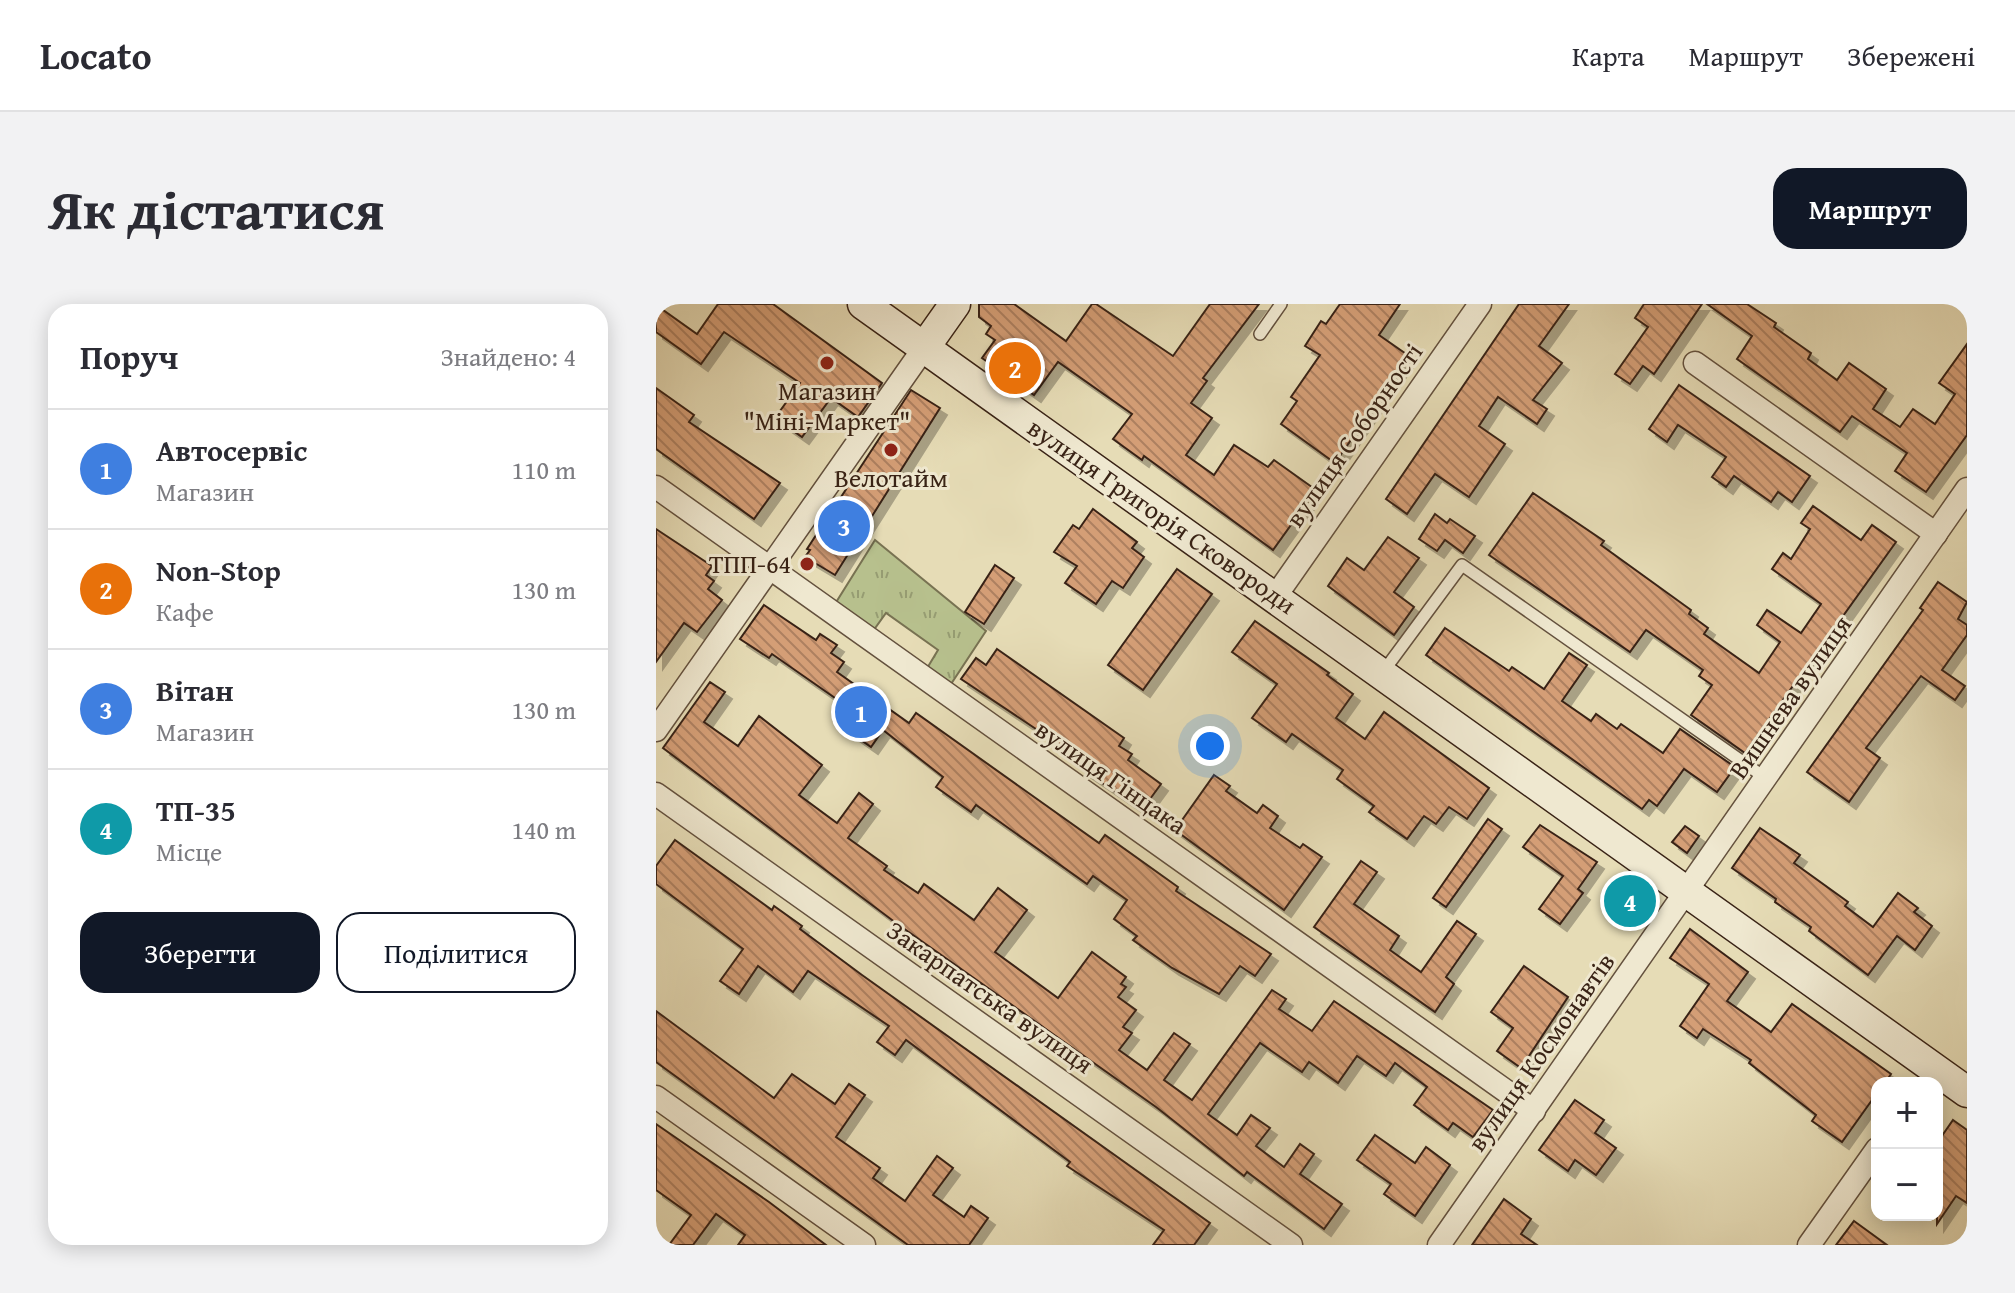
<!DOCTYPE html>
<html lang="uk">
<meta charset="utf-8">
<style>
:root{--surface:#fff;--page:#f2f2f3;--text:#2b2b33;--muted:#7c7c81;--line:#e1e1e2;--accent:#111827}
body{margin:0;font-family:"Gentium Book Plus",serif;background:var(--page);color:var(--text)}
.controls{position:absolute;right:24px;bottom:24px;display:grid;overflow:hidden;border-radius:16px;box-shadow:0 4px 20px #0003}
.controls button{width:72px;height:72px;display:grid;place-items:center;padding:0;border:0;border-bottom:2px solid var(--line);background:var(--surface);color:var(--text);font:40px sans-serif}
.you{position:absolute;left:554px;top:442px;width:28px;height:28px;margin:-20px;border:6px solid #fff;border-radius:50%;background:#1a73e8;box-shadow:0 0 0 12px #1a73e833}
.badge{display:grid;place-items:center;width:52px;height:52px;border-radius:50%;background:var(--accent);color:#fff;font-size:26px;font-weight:700}
.pin{position:absolute;translate:-50% -50%;border:4px solid #fff;box-shadow:0 2px 8px #0006}
.list{margin:0;padding:0;list-style:none}
h2{display:flex;justify-content:space-between;align-items:center;height:104px;margin:0;padding:0 32px;font-size:34px}
h2 small{font-size:26px;font-weight:400;color:var(--muted)}
.list li{display:grid;grid-template-columns:52px 1fr auto;gap:24px;align-items:center;box-sizing:border-box;height:120px;padding:0 32px;border-top:2px solid var(--line)}
.list b{display:block;font-size:30px;white-space:nowrap}
.list p{margin:0;font-size:26px;white-space:nowrap;color:var(--muted)}
.list em{font-size:26px;font-style:normal;color:var(--muted)}
.actions{display:flex;gap:16px;padding:24px 32px}
.actions a{flex:1;padding:18px 0;border:2px solid var(--accent);border-radius:24px;text-align:center;font-size:28px;color:var(--accent)}
.actions .main{background:var(--accent);color:#fff}
.map{position:relative;flex:none;width:1311px;height:941px;overflow:hidden;border-radius:24px}
header{display:flex;align-items:center;gap:48px;box-sizing:border-box;height:112px;padding:0 40px;background:var(--surface);border-bottom:2px solid var(--line)}
header strong{font-size:38px}
nav{display:flex;gap:44px;margin-inline-start:auto;font-size:28px}
.intro{display:flex;align-items:center;justify-content:space-between;box-sizing:border-box;height:192px;padding:0 48px}
h1{margin:0;font-size:56px}
.button{padding:20px 36px;border-radius:24px;background:var(--accent);color:#fff;font-size:28px;font-weight:700}
main{display:flex;gap:48px;padding:0 48px}
aside{flex:1;background:var(--surface);border-radius:24px;box-shadow:0 4px 20px #0003}
.map>svg:first-child{display:block}
.grass{fill:url(#grass-tufts);stroke:#787252;stroke-width:2}
.building{fill:url(#building-back-hatch);stroke:#392316;stroke-width:2;filter:url(#shadow)}
.lines{fill:none;stroke-linecap:round;stroke-linejoin:round}
.lane-casing{stroke:#64513e;stroke-width:14}
.street-casing{stroke:#64513e;stroke-width:25}
.secondary-casing{stroke:#392316;stroke-width:33}
.lane{stroke:#efe8d0;stroke-width:11}
.street{stroke:#efe8d0;stroke-width:22}
.secondary{stroke:#efe8d0;stroke-width:30}
.poi-dot{fill:#8f2418;stroke:#efe8d0;stroke-width:3}
.labels{text-anchor:middle;stroke-width:6;stroke-linejoin:round;paint-order:stroke}
.poi-label{font-size:26px;fill:#392316;stroke:#efe8d0}
.street-label{font-size:26px;fill:#392316;stroke:#efe8d0}
</style>
<header>
<strong>Locato</strong>
<nav><a>Карта</a><a>Маршрут</a><a>Збережені</a></nav>
</header>
<div class="intro"><h1>Як дістатися</h1><a class="button">Маршрут</a></div>
<main>
<aside>
<h2>Поруч<small>Знайдено: 4</small></h2>
<ul class="list">
<li><span class="badge" style="background:#3f7fe0">1</span><div><b>Автосервіс</b><p>Магазин</p></div><em>110 m</em></li>
<li><span class="badge" style="background:#e8710a">2</span><div><b>Non-Stop</b><p>Кафе</p></div><em>130 m</em></li>
<li><span class="badge" style="background:#3f7fe0">3</span><div><b>Вітан</b><p>Магазин</p></div><em>130 m</em></li>
<li><span class="badge" style="background:#0f9aa8">4</span><div><b>ТП-35</b><p>Місце</p></div><em>140 m</em></li>
</ul>
<div class="actions"><a class="main">Зберегти</a><a>Поділитися</a></div>
</aside>
<div class="map">
<svg width="1311" height="941" viewBox="0 0 1311 941">
<defs>
<pattern id="grass-tufts" width="24" height="20" patternUnits="userSpaceOnUse" patternTransform="scale(2)"><rect width="24" height="20" fill="#b7c08d"/><path d="M3 7l-1-3M5 7V3M7 7l1-3M15 17l-1-3M17 17v-4M19 17l1-3" fill="none" stroke="#969c72"/></pattern>
<pattern id="building-back-hatch" width="6" height="6" patternUnits="userSpaceOnUse" patternTransform="scale(2)"><rect width="6" height="6" fill="#d49e76"/><path d="M-1 5l2 2M0 0l6 6M5-1l2 2" fill="none" stroke="#ad8060"/></pattern>
<filter id="shadow"><feDropShadow dx="7" dy="7" stdDeviation="0" flood-color="#0004"/></filter>
</defs>
<rect width="100%" height="100%" fill="#e6dcb6"/>
<filter id="stains"><feTurbulence type="fractalNoise" baseFrequency=".0025" numOctaves="4"/><feColorMatrix values="0 0 0 0 .2 0 0 0 0 .09 0 0 0 0 .02 0 0 0 .5 -.17"/></filter>
<radialGradient id="worn" r=".72"><stop offset=".6" stop-color="#630" stop-opacity="0"/><stop offset="1" stop-color="#630" stop-opacity=".3"/></radialGradient>
<polygon class="grass" points="219,236 330,327 293,383 270,366 282,346 230,309 217,327 179,300"/>
<g class="building">
<polygon points="62,0 117,0 226,79 202,113 175,94 146,133 119,114 144,79 68,28 45,60 0,28 0,1 41,30"/>
<polygon points="323,0 358,0 410,37 436,0 440,0 517,52 554,0 603,0 547,74 551,77 535,99 556,114 530,151 558,171 578,141 612,163 618,156 660,186 617,246 488,152 486,156 457,135 476,110 402,58 378,91 326,54 339,36 330,30 335,22 323,13"/>
<polygon points="684,0 744,0 723,31 753,52 679,159 625,120 641,97 635,93 664,51 649,42 665,17 670,20"/>
<polygon points="863,0 913,0 883,42 906,59 877,96 891,105 881,120 842,93 823,122 849,140 813,193 779,170 751,210 730,195"/>
<polygon points="988,0 1046,0 998,70 987,62 974,80 959,70 992,23 979,14"/>
<polygon points="1051,0 1091,0 1120,19 1118,23 1155,49 1152,55 1181,76 1193,59 1230,85 1217,105 1244,123 1257,105 1279,120 1299,90 1283,79 1311,40 1311,131 1270,188 1239,167 1251,149 1196,112 1184,128 1081,55 1096,32"/>
<polygon points="1023,81 1154,172 1136,198 1122,188 1115,198 1078,172 1070,183 1056,173 1070,153 1022,121 1011,138 993,125"/>
<polygon points="0,84 38,111 33,118 124,179 98,215 0,145"/>
<polygon points="255,86 284,104 179,271 149,253 154,246 151,245"/>
<polygon points="877,189 948,237 945,241 1035,306 1033,310 1052,324 1048,330 1103,369 1124,338 1101,321 1111,306 1145,329 1165,300 1116,265 1127,249 1135,255 1154,225 1145,219 1157,202 1205,236 1216,221 1240,238 1089,449 1035,411 1056,381 1043,372 1047,366 990,326 974,348 833,251"/>
<polygon points="437,205 481,238 476,244 488,253 467,284 456,277 440,300 409,279 421,262 398,248 417,221 423,225"/>
<polygon points="779,210 791,219 794,215 819,232 807,249 789,236 781,247 763,235"/>
<polygon points="0,225 56,262 50,271 58,277 52,285 66,296 41,328 28,319 0,358"/>
<polygon points="732,233 763,254 738,288 758,303 738,331 672,282 691,254 708,266"/>
<polygon points="339,261 358,274 328,320 309,308"/>
<polygon points="521,265 556,290 487,386 452,361"/>
<polygon points="1282,278 1311,298 1302,315 1311,321 1311,331 1286,366 1309,382 1299,396 1265,372 1210,444 1224,454 1193,498 1151,468 1267,306 1264,304"/>
<polygon points="108,301 160,336 164,330 181,341 175,349 188,358 181,368 253,419 260,409 443,539 449,531 522,583 520,587 615,650 599,672 584,662 563,690 516,664 477,636 481,632 458,615 471,596 437,572 431,580 320,501 315,508 280,483 287,473 227,426 215,443 178,417 189,401 116,350 113,354 84,335"/>
<polygon points="599,317 673,369 671,371 697,390 680,414 709,435 728,408 833,484 811,515 793,503 780,520 768,512 751,535 713,508 718,502 681,475 687,466 636,430 630,438 596,414 621,380 576,348"/>
<polygon points="789,324 853,367 856,363 888,385 913,349 931,361 906,397 935,417 940,410 961,425 965,420 1007,449 1024,425 1079,463 1061,488 1028,465 1001,502 993,496 986,505 770,351"/>
<polygon points="341,345 468,434 463,442 476,450 472,456 505,480 486,506 424,464 428,457 305,375 320,354 330,361"/>
<polygon points="54,378 69,388 48,418 82,442 103,412 166,461 143,491 181,519 203,489 217,500 192,534 231,562 228,566 262,589 268,580 318,616 342,584 371,606 339,648 402,694 436,648 470,673 465,680 470,683 462,693 480,706 467,723 476,729 463,746 491,766 518,729 534,740 508,776 536,796 616,686 630,695 623,705 656,727 678,697 837,806 817,833 797,819 792,826 758,801 771,783 739,759 730,772 701,752 682,779 653,758 646,768 604,739 552,810 581,831 595,811 614,824 600,842 628,863 644,840 658,850 644,870 686,900 668,925 591,868 588,872 500,803 240,619 7,444"/>
<polygon points="558,471 574,482 570,487 601,509 607,501 622,512 614,524 644,544 647,540 666,553 628,606 519,526"/>
<polygon points="832,515 846,525 790,603 777,594"/>
<polygon points="884,521 941,558 922,585 927,589 904,620 883,605 907,572 867,543"/>
<polygon points="1029,522 1043,532 1031,549 1016,538"/>
<polygon points="1104,524 1144,551 1138,559 1192,598 1189,602 1217,623 1242,589 1262,604 1258,608 1276,622 1259,646 1241,632 1212,671 1153,627 1155,623 1119,598 1120,595 1076,564"/>
<polygon points="19,536 116,606 118,602 146,622 144,625 206,671 554,919 538,941 497,941 508,926 411,862 414,858 250,736 239,751 221,738 233,722 152,667 137,688 102,662 83,690 64,677 87,645 0,580 0,562"/>
<polygon points="705,557 721,568 698,600 743,632 734,646 765,668 801,617 820,630 790,673 798,680 779,708 658,623"/>
<polygon points="971,583 988,594 976,612 959,600"/>
<polygon points="1034,625 1092,668 1071,697 1115,728 1136,700 1235,770 1229,779 1221,779 1221,789 1186,838 1156,817 1160,811 1093,759 1095,756 1047,725 1041,734 1024,722 1053,680 1014,654"/>
<polygon points="868,662 912,693 865,764 841,747 857,724 835,708"/>
<polygon points="0,707 118,794 136,770 179,800 193,780 209,791 180,833 224,864 217,874 249,897 281,852 297,864 277,891 308,913 315,902 332,914 313,941 252,941 0,758"/>
<polygon points="919,796 948,816 939,829 960,844 940,871 919,856 912,867 883,846"/>
<polygon points="1297,816 1311,826 1311,899 1300,892 1281,920 1281,839"/>
<polygon points="0,820 113,898 170,941 82,941 89,931 60,910 37,941 13,941 35,911 0,886"/>
<polygon points="719,831 759,859 770,843 794,861 759,912 728,890 735,880 701,856"/>
<polygon points="848,895 875,915 865,930 881,941 816,941"/>
<polygon points="1198,917 1231,941 1180,941"/>
</g>
<g class="lines">
<g class="lane-casing">
<g id="lane">
<polyline points="604,30 625,0"/>
<polyline points="727,368 806,261 1111,475"/>
</g>
</g>
<g class="street-casing">
<g id="street">
<polyline points="1039,59 1280,230"/>
<polyline points="0,183 878,807"/>
<polyline points="619,293 824,0"/>
<polyline points="0,426 268,44"/>
<polyline points="0,490 635,941"/>
<polyline points="0,793 208,941"/>
<polyline points="783,941 1311,185"/>
<polyline points="1153,941 1221,845"/>
</g>
</g>
<g class="secondary-casing">
<g id="secondary">
<polyline points="207,0 1311,788"/>
<polyline points="268,44 299,0"/>
</g>
</g>
<use href="#lane" class="lane"/>
<use href="#street" class="street"/>
<use href="#secondary" class="secondary"/>
</g>
<g class="poi-dot">
<circle cx="171" cy="59" r="8"/>
<circle cx="235" cy="146" r="8"/>
<circle cx="151" cy="260" r="8"/>
</g>
<g class="labels">
<g class="poi-label">
<text x="171" y="96">Магазин<tspan x="171" dy="30">"Міні-Маркет"</tspan></text>
<text x="235" y="183">Велотайм</text>
<text x="135" y="269" text-anchor="end">ТПП-64</text>
</g>
<g class="street-label">
<text transform="translate(698 131) rotate(-55)" y="9">вулиця Соборності</text>
<text transform="translate(506 212) rotate(35)" y="9">вулиця Григорія Сковороди</text>
<text transform="translate(1134 393) rotate(-55)" y="9">Вишнева вулиця</text>
<text transform="translate(455 473) rotate(35)" y="9">вулиця Гінцака</text>
<text transform="translate(334 693) rotate(35)" y="9">Закарпатська вулиця</text>
<text transform="translate(885 748) rotate(-55)" y="9">вулиця Космонавтів</text>
</g>
</g>
<rect width="100%" height="100%" filter="url(#stains)"/>
<rect width="100%" height="100%" fill="url(#worn)"/>
</svg>
<div class="controls">
<button>+</button>
<button>−</button>
</div>
<div class="you"></div>
<div class="pin badge" style="left:205px;top:408px;background:#3f7fe0">1</div>
<div class="pin badge" style="left:359px;top:64px;background:#e8710a">2</div>
<div class="pin badge" style="left:188px;top:222px;background:#3f7fe0">3</div>
<div class="pin badge" style="left:974px;top:597px;background:#0f9aa8">4</div>
</div>
</main>
